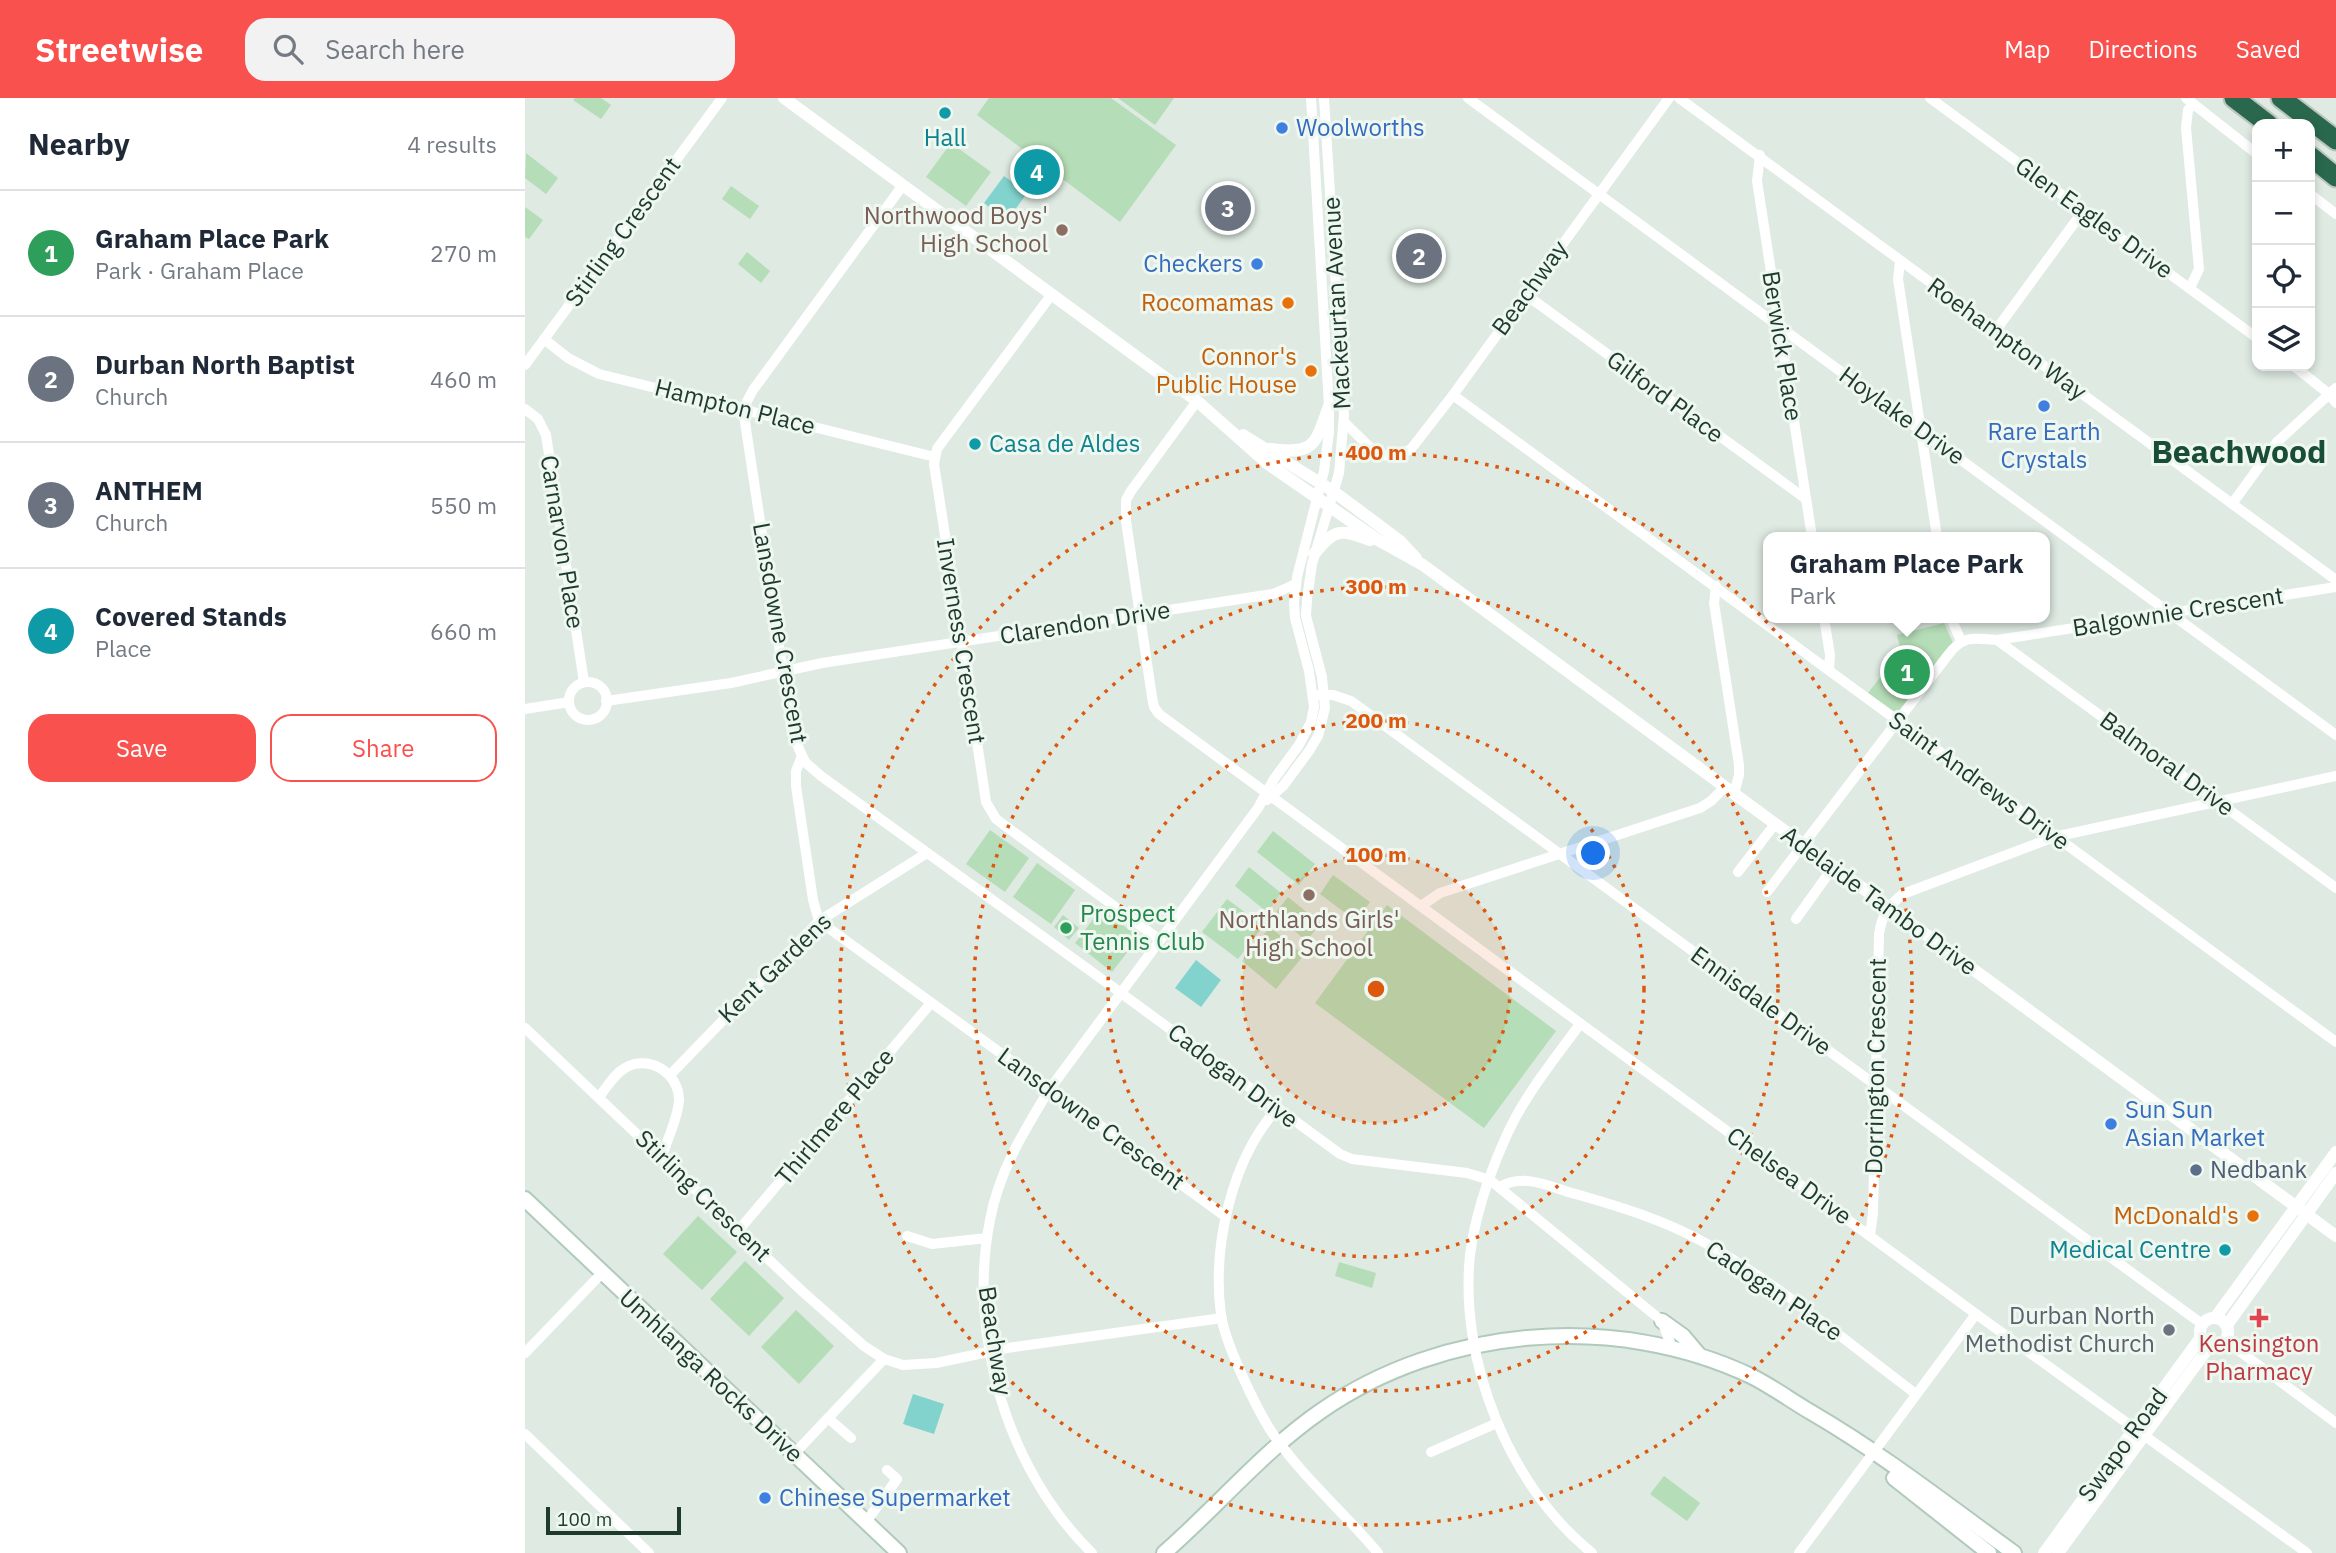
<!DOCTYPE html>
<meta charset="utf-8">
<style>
:root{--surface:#fff;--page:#f2f2f3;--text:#1f2937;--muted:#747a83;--line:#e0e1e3;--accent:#f9514d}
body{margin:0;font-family:"IBM Plex Sans",sans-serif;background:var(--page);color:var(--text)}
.controls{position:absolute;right:21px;top:21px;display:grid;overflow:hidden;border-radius:14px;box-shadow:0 4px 10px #0003}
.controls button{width:63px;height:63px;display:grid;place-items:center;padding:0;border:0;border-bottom:2px solid var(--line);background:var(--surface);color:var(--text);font:35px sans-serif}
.scale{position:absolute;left:21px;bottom:18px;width:135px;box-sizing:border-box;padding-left:7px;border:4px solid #1e3a2d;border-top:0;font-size:19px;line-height:24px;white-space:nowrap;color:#1e3a2d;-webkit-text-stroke:5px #eef7f0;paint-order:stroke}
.you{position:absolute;left:1069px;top:756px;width:24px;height:24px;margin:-18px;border:5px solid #fff;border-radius:50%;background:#1a73e8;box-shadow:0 0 0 10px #1a73e833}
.badge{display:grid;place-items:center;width:46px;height:46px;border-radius:50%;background:var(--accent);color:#fff;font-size:23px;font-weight:700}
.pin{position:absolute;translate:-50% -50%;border:4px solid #fff;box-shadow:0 2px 7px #0006}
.popup{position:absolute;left:1238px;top:434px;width:287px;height:91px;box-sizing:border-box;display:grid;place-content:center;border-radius:14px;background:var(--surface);filter:drop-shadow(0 2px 5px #0005);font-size:23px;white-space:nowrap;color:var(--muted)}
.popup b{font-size:26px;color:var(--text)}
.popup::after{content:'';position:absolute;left:50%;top:100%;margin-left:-14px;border:14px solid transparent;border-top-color:var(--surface)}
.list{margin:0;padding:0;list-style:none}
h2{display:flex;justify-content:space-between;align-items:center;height:91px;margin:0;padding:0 28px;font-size:30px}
h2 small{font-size:23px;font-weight:400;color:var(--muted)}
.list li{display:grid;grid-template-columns:46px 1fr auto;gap:21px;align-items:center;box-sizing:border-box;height:126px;padding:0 28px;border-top:2px solid var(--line)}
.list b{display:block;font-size:26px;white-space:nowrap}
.list p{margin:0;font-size:23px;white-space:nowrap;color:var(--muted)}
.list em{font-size:23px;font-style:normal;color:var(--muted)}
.actions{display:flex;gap:14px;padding:21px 28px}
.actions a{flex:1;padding:16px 0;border:2px solid var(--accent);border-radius:21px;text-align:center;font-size:24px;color:var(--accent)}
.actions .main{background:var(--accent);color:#fff}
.icon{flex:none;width:38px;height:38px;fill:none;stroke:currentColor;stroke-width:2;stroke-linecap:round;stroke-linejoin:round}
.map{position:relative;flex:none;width:1811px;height:1455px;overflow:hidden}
header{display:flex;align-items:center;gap:42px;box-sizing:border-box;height:98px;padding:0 35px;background:var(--accent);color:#fff}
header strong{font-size:33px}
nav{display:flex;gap:38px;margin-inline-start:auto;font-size:24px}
.search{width:490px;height:63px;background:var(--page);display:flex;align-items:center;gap:18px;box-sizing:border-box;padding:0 24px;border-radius:21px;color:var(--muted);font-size:26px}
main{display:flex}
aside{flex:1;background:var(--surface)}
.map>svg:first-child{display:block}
.green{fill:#b5ddb7}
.water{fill:#82d3cd}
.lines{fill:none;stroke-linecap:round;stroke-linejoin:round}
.secondary-casing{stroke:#b0cabb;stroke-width:18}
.motorway-casing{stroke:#bcc4c0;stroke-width:23}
.minor{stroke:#fff;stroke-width:10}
.tertiary{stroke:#fff;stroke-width:12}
.secondary{stroke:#fff;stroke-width:14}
.motorway{stroke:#29684d;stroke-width:19}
.ring{fill:none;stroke:#de570e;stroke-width:3.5;stroke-dasharray:3.5 7}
.culture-dot{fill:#0f9aa8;stroke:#eef7f0;stroke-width:2.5}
.shop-dot{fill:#3f7fe0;stroke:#eef7f0;stroke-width:2.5}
.education-dot{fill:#8d6e63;stroke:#eef7f0;stroke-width:2.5}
.food-dot{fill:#e8710a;stroke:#eef7f0;stroke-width:2.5}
.leisure-dot{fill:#2e9e5b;stroke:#eef7f0;stroke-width:2.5}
.service-dot{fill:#5c6f8a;stroke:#eef7f0;stroke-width:2.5}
.health-dot{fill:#e0444e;stroke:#eef7f0;stroke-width:2.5}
.worship-dot{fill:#6b7280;stroke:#eef7f0;stroke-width:2.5}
.labels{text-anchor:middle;stroke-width:6;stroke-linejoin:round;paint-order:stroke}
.shop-label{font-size:24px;fill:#366cbe;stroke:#eef7f0;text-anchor:start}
.culture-label{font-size:24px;fill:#0d838f;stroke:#eef7f0}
.education-label{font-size:24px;fill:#785e54;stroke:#eef7f0;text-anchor:end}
.street-label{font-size:24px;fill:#1e3a2d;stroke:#eef7f0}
.food-label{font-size:24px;fill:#c56008;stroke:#eef7f0;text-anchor:end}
.leisure-label{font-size:24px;fill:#27864d;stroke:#eef7f0;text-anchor:start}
.service-label{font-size:24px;fill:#4e5e75;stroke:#eef7f0;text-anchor:start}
.worship-label{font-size:24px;fill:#5b616d;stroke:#eef7f0;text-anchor:end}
.health-label{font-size:24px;fill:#be3a42;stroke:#eef7f0}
.district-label{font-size:32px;font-weight:bold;fill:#1a4d35;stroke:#eef7f0}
.centre{fill:#de570e;stroke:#eef7f0;stroke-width:3.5}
.ring-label{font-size:21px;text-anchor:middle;font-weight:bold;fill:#de570e;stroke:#eef7f0;stroke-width:6;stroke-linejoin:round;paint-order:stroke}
</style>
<header>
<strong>Streetwise</strong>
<div class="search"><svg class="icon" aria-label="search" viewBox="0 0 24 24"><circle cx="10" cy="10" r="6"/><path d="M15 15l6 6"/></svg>Search here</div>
<nav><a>Map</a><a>Directions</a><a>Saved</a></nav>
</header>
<main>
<aside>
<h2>Nearby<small>4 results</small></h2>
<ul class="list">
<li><span class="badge" style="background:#2e9e5b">1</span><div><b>Graham Place Park</b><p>Park · Graham Place</p></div><em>270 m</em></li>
<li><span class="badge" style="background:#6b7280">2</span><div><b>Durban North Baptist</b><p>Church</p></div><em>460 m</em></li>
<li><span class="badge" style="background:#6b7280">3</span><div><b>ANTHEM</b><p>Church</p></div><em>550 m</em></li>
<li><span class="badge" style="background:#0f9aa8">4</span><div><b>Covered Stands</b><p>Place</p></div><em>660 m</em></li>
</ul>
<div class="actions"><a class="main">Save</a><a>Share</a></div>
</aside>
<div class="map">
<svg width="1811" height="1455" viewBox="0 0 1811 1455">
<rect width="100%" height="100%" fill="#deeae2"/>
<g class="green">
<polygon points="50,0 76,0 86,7 76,21 48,2"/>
<polygon points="464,0 586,0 651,47 595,124 452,17"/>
<polygon points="593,0 649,0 630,27"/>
<polygon points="426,45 466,74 441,108 401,79"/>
<polygon points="1,55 33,80 21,96 0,80"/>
<polygon points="206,88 234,108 225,121 197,101"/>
<polygon points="0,109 18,122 4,141 0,139"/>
<polygon points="222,154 245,173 236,185 213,166"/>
<polygon points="1419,525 1428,545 1373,616 1343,595 1376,553 1372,537"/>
<polygon points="465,732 504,760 480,794 441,766"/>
<polygon points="748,733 790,766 774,787 732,754"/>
<polygon points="512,765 550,792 526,826 488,799"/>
<polygon points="724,769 756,795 742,814 710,788"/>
<polygon points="808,777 845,804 831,823 795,796"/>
<polygon points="763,799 795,825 782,843 749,817"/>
<polygon points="702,801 738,828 713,861 677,834"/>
<polygon points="862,807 1031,933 959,1030 790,905"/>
<polygon points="576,811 614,839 587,874 550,845"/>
<polygon points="538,817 554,830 544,842 529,829"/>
<polygon points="745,829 779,857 751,891 717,863"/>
<polygon points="173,1118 212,1154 177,1192 138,1156"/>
<polygon points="220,1163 259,1200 224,1238 185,1201"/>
<polygon points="814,1164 851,1175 847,1190 810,1178"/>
<polygon points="271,1212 309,1248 274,1286 236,1249"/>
<polygon points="1139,1378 1175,1405 1162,1423 1125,1396"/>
</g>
<g class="water">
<polygon points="479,78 502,95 482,123 459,105"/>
<polygon points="671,862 696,882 676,909 650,890"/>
<polygon points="388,1296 419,1306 409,1336 378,1326"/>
</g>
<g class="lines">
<g class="secondary-casing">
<g id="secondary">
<polyline points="0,1101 374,1455"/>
<polyline points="1137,1223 1158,1238 1174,1257"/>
<polyline points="1369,1380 1464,1455"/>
<path d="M639,1455c53,-46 99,-102 157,-142 122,-85 295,-99 430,-35 22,11 42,26 63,38 70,41 135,92 200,139"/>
</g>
</g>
<g class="motorway-casing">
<g id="motorway">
<polyline points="1709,0 1743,26"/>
<polyline points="1756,0 1811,42"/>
<polyline points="1785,58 1811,79"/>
</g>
</g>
<g class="minor">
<polyline points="943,0 1811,637"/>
<polyline points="1154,0 1811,482"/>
<polyline points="1405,0 1732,240"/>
<polyline points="1661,0 1732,56"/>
<polyline points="1235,57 1232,83 1287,439"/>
<polyline points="378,87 228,292 218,311 267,634 277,658 271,673 271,688 288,802 294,823 701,1119"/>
<polyline points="1785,96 1811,116"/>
<polyline points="1375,163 1373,181 1412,439"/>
<polyline points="1665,190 1674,171 1661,30 1663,12 1668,6"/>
<polyline points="527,196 417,344 412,351 409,366 459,690 461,704 471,721 635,842"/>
<polyline points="1000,196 1281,401"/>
<polyline points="1471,232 1558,113"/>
<polyline points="19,241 43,260 74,276 410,359"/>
<polyline points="0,267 197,0"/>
<polyline points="1769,268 1804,296 1811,305"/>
<polyline points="928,297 1811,944"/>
<polyline points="672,303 606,393 601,402 601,423 627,599 629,609 634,616 1451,1216 1782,1455"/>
<polyline points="0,311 13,321 21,337 59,584"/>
<polyline points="819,324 853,357"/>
<path d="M816,355c23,-2 48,9 70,-4l42,-54 216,-297"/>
<polyline points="1707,406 1752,344 1811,290"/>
<polyline points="1191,488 1189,505 1214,667 1214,677 1209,696"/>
<polyline points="1299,520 1305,557 1304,572"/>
<polyline points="1426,520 1436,543"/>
<polyline points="1472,542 1811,790"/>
<circle cx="63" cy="603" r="19"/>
<polyline points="788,597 808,597 826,603 1677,1226"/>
<polyline points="81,603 206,585 297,565 748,496 771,486"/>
<polyline points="0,611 44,604"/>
<polyline points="277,658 281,665 296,678 596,895 815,1056 827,1061 942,1075 965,1082 1137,1223 1147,1250"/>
<polyline points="742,702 758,688 784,653 793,638 800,610 797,579 781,518 782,501 787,466 814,375 819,317 799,0"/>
<polyline points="1213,774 1250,726"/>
<path d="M1242,794l181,-237c15,-20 25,-17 49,-15l339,-53"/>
<polyline points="896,808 915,795 1175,710 1186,703 1200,689"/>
<polyline points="1271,821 1309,768"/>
<path d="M1055,926c-26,36 -57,73 -75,115 -16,36 -30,77 -35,116 -11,106 39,231 122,298"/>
<polyline points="0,930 278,1194 339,1248 359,1261 378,1267 411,1265 482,1250 697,1220"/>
<polyline points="145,977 294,823 402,755"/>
<path d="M75,998c7,-9 14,-22 25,-28 24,-14 54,5 54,32 -1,19 -12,39 -17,57"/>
<path d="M752,1011c-46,51 -65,139 -56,206 4,28 33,88 48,113 30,46 74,83 109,125"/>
<path d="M975,1089c23,-14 48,-1 72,6 46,13 93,27 135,51 74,42 141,99 209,150"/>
<polyline points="213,1133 406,905"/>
<path d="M1345,1137l3,-22 6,-279c3,-19 9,-28 24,-40l151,-57 282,-61"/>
<polyline points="382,1138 407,1146 462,1140"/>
<polyline points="1701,1243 1811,1325"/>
<polyline points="0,1255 77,1175"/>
<polyline points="303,1320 326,1340"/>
<polyline points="0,1336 124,1455"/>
<polyline points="906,1354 972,1325"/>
<polyline points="269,1356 359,1261"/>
<polyline points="341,1424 372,1381 362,1372"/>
<path d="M567,1455c-84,-82 -125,-218 -102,-333 9,-49 34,-89 59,-130l209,-282 16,-29 25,-34 12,-23 3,-15 -5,-36 -14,-53 -1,-15 3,-26 27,-106 5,-39v-26l-18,-308"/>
<polyline points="1274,1455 1451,1216"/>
</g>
<g class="tertiary">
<polyline points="259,0 672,303 743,366 853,442 898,467 1811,1138"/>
<polyline points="718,337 808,393 875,443 891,460"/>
<path d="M745,351c45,6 45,-4 59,-43"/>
<path d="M789,456c22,-26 25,-25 56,-14"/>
<circle cx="1689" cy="1234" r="14"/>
<polyline points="1690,1220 1811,1054"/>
<polyline points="1702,1227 1811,1075"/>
<polyline points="1519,1455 1676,1239"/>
<polyline points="1533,1455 1681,1253 1688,1248"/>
</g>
<use href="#secondary" class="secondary"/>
<use href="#motorway" class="motorway"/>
</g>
<circle cx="851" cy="891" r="134" fill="#de570e" fill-opacity=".12"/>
<g class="ring">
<circle cx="851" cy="891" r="134"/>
<circle cx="851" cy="891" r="268"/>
<circle cx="851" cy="891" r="402"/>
<circle cx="851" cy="891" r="536"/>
</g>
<g class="culture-dot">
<circle cx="420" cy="15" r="7"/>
<circle cx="450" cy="346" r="7"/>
<circle cx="1700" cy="1152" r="7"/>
</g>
<g class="shop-dot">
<circle cx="757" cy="30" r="7"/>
<circle cx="732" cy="166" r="7"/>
<circle cx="1519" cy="308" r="7"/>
<circle cx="1586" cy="1026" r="7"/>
<circle cx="240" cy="1400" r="7"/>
</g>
<g class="education-dot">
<circle cx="537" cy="132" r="7"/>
<circle cx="784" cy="797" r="7"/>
</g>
<g class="food-dot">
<circle cx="763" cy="205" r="7"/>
<circle cx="786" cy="273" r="7"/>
<circle cx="1728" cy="1118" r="7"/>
</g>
<circle class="leisure-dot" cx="541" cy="830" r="7"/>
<circle class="service-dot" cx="1671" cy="1072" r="7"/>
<path class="health-dot" d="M1730.5 1209.5h7v7h7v7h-7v7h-7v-7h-7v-7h7z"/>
<circle class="worship-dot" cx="1644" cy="1232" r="7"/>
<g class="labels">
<g class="shop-label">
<text x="771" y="38">Woolworths</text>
<text x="718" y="174" text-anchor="end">Checkers</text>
<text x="1519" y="342" text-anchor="middle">Rare Earth<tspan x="1519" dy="28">Crystals</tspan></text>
<text x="1600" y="1020">Sun Sun<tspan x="1600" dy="28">Asian Market</tspan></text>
<text x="254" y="1408">Chinese Supermarket</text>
</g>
<g class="culture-label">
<text x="420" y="48">Hall</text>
<text x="464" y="354" text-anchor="start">Casa de Aldes</text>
<text x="1686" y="1160" text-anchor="end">Medical Centre</text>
</g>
<g class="education-label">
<text x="523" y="126">Northwood Boys'<tspan x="523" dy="28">High School</tspan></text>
<text x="784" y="830" text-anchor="middle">Northlands Girls'<tspan x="784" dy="28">High School</tspan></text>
</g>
<g class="street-label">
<text transform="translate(1569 120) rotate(36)" y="8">Glen Eagles Drive</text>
<text transform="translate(98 134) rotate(-54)" y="8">Stirling Crescent</text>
<text transform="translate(1005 190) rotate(-54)" y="8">Beachway</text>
<text transform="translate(812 205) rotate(-93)" y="8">Mackeurtan Avenue</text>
<text transform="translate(1482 241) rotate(36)" y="8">Roehampton Way</text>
<text transform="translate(1257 248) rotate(81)" y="8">Berwick Place</text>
<text transform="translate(1140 299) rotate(36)" y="8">Gilford Place</text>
<text transform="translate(210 309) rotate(14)" y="8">Hampton Place</text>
<text transform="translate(1377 318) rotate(36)" y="8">Hoylake Drive</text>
<text transform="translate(37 444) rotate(81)" y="8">Carnarvon Place</text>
<text transform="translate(1653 514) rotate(-9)" y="8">Balgownie Crescent</text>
<text transform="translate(560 525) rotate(-9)" y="8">Clarendon Drive</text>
<text transform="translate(255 535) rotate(80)" y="8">Lansdowne Crescent</text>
<text transform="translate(436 543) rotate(81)" y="8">Inverness Crescent</text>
<text transform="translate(1642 666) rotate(36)" y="8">Balmoral Drive</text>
<text transform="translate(1454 683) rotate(36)" y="8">Saint Andrews Drive</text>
<text transform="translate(1354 803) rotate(36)" y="8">Adelaide Tambo Drive</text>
<text transform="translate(250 870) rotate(-44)" y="8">Kent Gardens</text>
<text transform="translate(1236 903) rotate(36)" y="8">Ennisdale Drive</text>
<text transform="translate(1351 968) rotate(-89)" y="8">Dorrington Crescent</text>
<text transform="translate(708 978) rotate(37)" y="8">Cadogan Drive</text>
<text transform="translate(310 1019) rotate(-50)" y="8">Thirlmere Place</text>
<text transform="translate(566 1021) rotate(36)" y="8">Lansdowne Crescent</text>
<text transform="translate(1264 1078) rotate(36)" y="8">Chelsea Drive</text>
<text transform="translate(178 1098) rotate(44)" y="8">Stirling Crescent</text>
<text transform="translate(1249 1193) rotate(34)" y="8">Cadogan Place</text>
<text transform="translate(470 1243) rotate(81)" y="8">Beachway</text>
<text transform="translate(186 1278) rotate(43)" y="8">Umhlanga Rocks Drive</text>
<text transform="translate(1598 1347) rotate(-54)" y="8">Swapo Road</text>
</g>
<g class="food-label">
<text x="749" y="213">Rocomamas</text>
<text x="772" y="267">Connor's<tspan x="772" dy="28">Public House</tspan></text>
<text x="1714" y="1126">McDonald's</text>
</g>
<g class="leisure-label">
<text x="555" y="824">Prospect<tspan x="555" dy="28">Tennis Club</tspan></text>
</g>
<g class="service-label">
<text x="1685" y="1080">Nedbank</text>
</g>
<g class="worship-label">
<text x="1630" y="1226">Durban North<tspan x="1630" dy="28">Methodist Church</tspan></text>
</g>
<g class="health-label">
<text x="1734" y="1254">Kensington<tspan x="1734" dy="28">Pharmacy</tspan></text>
</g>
<g class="district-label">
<text x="1714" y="365">Beachwood</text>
</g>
</g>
<circle cx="851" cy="891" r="10" class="centre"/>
<g class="ring-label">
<text x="851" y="362">400 m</text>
<text x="851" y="496">300 m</text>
<text x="851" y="630">200 m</text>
<text x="851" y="764">100 m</text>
</g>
</svg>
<div class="controls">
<button>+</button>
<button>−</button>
<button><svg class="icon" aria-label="locate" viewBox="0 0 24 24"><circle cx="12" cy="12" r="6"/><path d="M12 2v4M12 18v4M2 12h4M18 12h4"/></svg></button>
<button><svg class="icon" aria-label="layers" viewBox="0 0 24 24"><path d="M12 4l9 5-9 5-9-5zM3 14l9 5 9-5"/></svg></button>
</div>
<div class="scale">100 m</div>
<div class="you"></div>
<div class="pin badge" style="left:1382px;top:574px;background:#2e9e5b">1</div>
<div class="popup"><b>Graham Place Park</b>Park</div>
<div class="pin badge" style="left:894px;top:158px;background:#6b7280">2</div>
<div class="pin badge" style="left:703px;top:110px;background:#6b7280">3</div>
<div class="pin badge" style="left:512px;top:74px;background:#0f9aa8">4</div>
</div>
</main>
